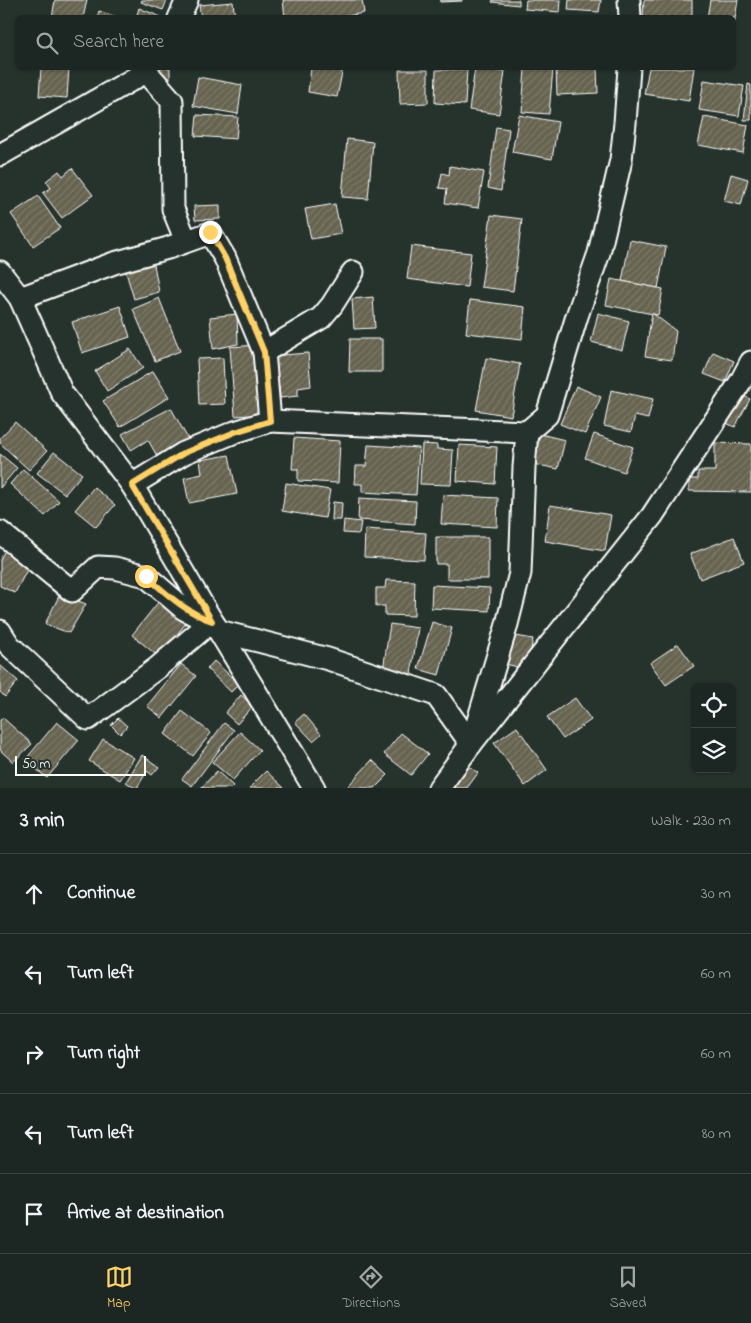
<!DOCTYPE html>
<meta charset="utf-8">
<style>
:root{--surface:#1c2622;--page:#252e2a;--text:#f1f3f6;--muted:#a0a5a5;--line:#3a4340;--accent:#ffd166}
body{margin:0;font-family:"Indie Flower",sans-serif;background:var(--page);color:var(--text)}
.controls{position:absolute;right:15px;bottom:15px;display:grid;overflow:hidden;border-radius:8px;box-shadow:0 1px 4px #0004}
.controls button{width:45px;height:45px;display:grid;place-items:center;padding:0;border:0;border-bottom:1px solid var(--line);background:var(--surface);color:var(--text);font:25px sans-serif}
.scale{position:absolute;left:15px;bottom:12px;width:131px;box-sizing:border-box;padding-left:5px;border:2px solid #fff;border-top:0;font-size:14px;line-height:18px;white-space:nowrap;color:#fff;-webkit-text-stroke:4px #26332d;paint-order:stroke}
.stop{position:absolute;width:15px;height:15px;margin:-11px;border:4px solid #ffd166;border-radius:50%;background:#fff}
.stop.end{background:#ffd166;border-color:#fff;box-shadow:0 1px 5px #0008}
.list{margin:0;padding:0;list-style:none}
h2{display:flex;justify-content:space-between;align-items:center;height:65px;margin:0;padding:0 20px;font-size:21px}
h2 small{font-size:16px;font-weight:400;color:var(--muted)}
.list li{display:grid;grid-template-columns:32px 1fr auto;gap:15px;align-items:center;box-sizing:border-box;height:80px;padding:0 20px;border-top:1px solid var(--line)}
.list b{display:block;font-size:19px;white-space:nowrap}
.list em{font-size:16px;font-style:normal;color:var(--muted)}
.icon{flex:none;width:28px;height:28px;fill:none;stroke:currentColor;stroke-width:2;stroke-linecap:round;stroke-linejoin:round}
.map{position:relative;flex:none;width:751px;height:788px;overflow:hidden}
.search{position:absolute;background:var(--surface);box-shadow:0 1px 4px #0004;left:15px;right:15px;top:15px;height:55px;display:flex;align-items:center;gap:12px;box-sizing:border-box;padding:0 18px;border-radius:8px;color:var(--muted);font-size:19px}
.sheet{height:465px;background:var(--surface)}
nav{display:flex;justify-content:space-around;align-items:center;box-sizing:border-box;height:70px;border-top:1px solid var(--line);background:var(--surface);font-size:14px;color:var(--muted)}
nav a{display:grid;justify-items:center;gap:2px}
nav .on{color:var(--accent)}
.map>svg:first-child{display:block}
.building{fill:url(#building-hatch);stroke:#fff}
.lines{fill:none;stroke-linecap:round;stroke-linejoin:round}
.minor-casing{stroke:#fff;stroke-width:25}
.minor{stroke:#26332d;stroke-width:21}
.route{stroke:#ffd166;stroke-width:6}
</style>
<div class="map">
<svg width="751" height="788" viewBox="0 0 751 788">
<defs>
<pattern id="building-hatch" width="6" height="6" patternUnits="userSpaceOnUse" patternTransform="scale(1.25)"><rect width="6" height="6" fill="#666350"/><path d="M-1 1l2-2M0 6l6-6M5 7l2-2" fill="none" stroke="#7d7a6a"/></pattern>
</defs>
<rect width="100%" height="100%" fill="#26332d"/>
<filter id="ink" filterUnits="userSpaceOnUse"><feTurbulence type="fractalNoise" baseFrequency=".02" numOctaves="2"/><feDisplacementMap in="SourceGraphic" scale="10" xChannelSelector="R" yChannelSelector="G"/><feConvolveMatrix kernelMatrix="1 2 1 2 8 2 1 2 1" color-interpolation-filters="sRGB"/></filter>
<g filter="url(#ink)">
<g class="building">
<polygon points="55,0 87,0 83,18 52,18"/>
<polygon points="142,0 167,0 163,10 141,2"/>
<polygon points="283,0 362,0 364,13 335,18 285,18"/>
<polygon points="440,0 462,0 462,1 440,2"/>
<polygon points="493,0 519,0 519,5 492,2"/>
<polygon points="526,0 561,0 560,12 525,9"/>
<polygon points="569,0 601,0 599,12 568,10"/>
<polygon points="644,0 692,0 692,18 643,18"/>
<polygon points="710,0 738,0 734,25 734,18 707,18"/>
<polygon points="233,2 235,18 201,18 199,5"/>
<polygon points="139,8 161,17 136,18"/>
<polygon points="99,11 120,18 97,18"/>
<polygon points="41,68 69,68 67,98 39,96"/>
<polygon points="161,68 170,68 170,79 159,78"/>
<polygon points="311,68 343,68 337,97 308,92"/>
<polygon points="475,68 505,71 499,114 469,110"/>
<polygon points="525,68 553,68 549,114 522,112"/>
<polygon points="556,68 597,68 598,93 557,95"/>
<polygon points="649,68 694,68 689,101 644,94"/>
<polygon points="467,69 465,105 435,103 436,70"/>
<polygon points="399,70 428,70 428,103 400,104"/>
<polygon points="198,77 242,85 238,114 193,106"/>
<polygon points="704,80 744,86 739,116 699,110"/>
<polygon points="748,84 751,85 751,120 744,120"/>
<polygon points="197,115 238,117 236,139 195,136"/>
<polygon points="519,115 558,122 552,159 512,152"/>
<polygon points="704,117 748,125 743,153 698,145"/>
<polygon points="496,127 509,129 501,191 488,188"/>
<polygon points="347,139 373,142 368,199 342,197"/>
<polygon points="450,166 484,172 478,208 445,203 447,189 439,188 442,173 449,175"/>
<polygon points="72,168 93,195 62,218 43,193 51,188 46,181 59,171 63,176"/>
<polygon points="731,174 748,179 741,205 724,201"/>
<polygon points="38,196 60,228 33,246 11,214"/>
<polygon points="335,204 341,234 311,239 305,209"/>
<polygon points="220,205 220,219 195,220 194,206"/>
<polygon points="491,215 522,219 513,291 481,287"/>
<polygon points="630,240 666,247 658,288 622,281"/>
<polygon points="411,246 471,253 467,287 407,279"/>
<polygon points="153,259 159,292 134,299 125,269"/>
<polygon points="611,279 663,289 658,315 606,305"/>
<polygon points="373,297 375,328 354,329 352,299"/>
<polygon points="159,298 180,351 155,361 133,309"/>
<polygon points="470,300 525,307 522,339 466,333"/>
<polygon points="120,306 130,337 82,353 72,322"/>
<polygon points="598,313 629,321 622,350 591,342"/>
<polygon points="652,313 676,331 672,360 645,356"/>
<polygon points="237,314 238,344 213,349 210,317"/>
<polygon points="350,339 382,339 382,372 349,372"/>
<polygon points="257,345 263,414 235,416 230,347"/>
<polygon points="130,349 143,368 107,391 95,371"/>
<polygon points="713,352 734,361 725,382 704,374"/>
<polygon points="308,353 311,386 298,388 298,396 280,398 279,387 273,388 270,356"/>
<polygon points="223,358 225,404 199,405 197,359"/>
<polygon points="486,358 520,364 511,416 476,410"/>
<polygon points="153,371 169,397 120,427 103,401"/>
<polygon points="576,386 601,397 585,434 560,424"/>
<polygon points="611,390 653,399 648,419 635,416 631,432 604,426"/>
<polygon points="740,394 750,399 735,427 726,423"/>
<polygon points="171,408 188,439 157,456 148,440 131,450 122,434"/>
<polygon points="15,422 47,451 29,470 0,443 0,438"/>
<polygon points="540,434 565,440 558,469 533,464"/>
<polygon points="594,434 633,447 624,472 585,458"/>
<polygon points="294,438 340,441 338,483 298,481 298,469 292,469"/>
<polygon points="715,443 751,444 751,492 689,491 689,479 698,479 698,471 715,471"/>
<polygon points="422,444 437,445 437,449 453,450 451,485 420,484"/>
<polygon points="368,445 419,448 416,495 362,492 362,484 355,484 356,466 366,466"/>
<polygon points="459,445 497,447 495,484 457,481"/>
<polygon points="54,452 82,474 65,494 37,473"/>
<polygon points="0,454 17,468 0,488"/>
<polygon points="229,455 237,494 189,503 184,478 202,474 200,460"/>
<polygon points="23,469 59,501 45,516 10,484"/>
<polygon points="286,483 330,490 325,518 282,511"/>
<polygon points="94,487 115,505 96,527 75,510"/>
<polygon points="443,495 498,498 497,527 441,524"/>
<polygon points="359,498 416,501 415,524 358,520"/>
<polygon points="333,502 342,503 341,520 332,520"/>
<polygon points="550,505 611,515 605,551 545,541"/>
<polygon points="344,520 361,522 359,534 343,533"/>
<polygon points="365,529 426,533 424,560 364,557"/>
<polygon points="436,537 488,537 488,579 447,579 447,564 436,564"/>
<polygon points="734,537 744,562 700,579 690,554"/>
<polygon points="6,548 32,560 15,593 0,586 0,560"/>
<polygon points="386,580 415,581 414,616 385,615 385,606 376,606 376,588 385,588"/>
<polygon points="432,585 490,588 489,611 431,608"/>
<polygon points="60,594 86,604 69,633 45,624"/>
<polygon points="160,600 187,622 159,657 132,635"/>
<polygon points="432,622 452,628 439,675 418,669"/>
<polygon points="390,624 418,628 411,674 383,670"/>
<polygon points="510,635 533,639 527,669 505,664"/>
<polygon points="678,644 694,666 666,685 650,663"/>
<polygon points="214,661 239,684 231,692 207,669"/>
<polygon points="181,664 196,676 162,718 147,706"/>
<polygon points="0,665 18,681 5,697 0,692"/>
<polygon points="241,695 253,706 237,724 225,713"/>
<polygon points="575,698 591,720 563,739 547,717"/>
<polygon points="182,711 211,733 193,756 165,734"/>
<polygon points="304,714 321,734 313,741 295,722"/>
<polygon points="3,718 32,744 13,762 0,750 0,720"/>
<polygon points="118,718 127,726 120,734 111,725"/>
<polygon points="57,722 79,740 47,778 25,760"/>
<polygon points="224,723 234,730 192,786 182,779"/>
<polygon points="517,727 547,770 525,786 494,743"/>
<polygon points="240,732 260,750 233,780 212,762"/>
<polygon points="401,733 428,754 411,775 384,754"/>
<polygon points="103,739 134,758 120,780 89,761"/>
<polygon points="142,755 159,767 152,775 147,771 137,788 135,788 126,782"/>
<polygon points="372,760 388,775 375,788 350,788 348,786"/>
<polygon points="469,766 478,773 467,788 452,788"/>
<polygon points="217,771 233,786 231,788 201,788"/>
<polygon points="266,771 284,788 249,788"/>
</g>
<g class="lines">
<g class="minor-casing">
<g id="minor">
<polyline points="629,0 630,18"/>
<polyline points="179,18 187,0"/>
<polyline points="145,70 172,101 173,209 186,241"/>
<polyline points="0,155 137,77 148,68"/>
<polyline points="0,272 20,298 62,393 132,485 212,621 219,631 314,788"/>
<polyline points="20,298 114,263 168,248 210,233 225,258 264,352"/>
<polyline points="270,421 527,432"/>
<polyline points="132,485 184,453 235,432 270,421 264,352 321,318 332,305 353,272"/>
<polyline points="0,532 72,591 98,567 115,568 146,576 184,609 199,617 212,621"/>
<polyline points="0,631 9,645 88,719 157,668 212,621"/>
<polyline points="219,631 328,659 436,695 471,744"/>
<polyline points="471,744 506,628 520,573 524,467 527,432 547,415 577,316 599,253 621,160 625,123 629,68"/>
<polyline points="439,788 471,744 652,516 741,381 751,362"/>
</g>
</g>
<use href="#minor" class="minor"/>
</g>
</g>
<g class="lines" filter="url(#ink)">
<path class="route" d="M146,576c21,18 39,36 66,45l-80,-136 52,-32 51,-21 35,-11 -6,-69 -39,-94 -15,-26"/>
</g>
</svg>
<div class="controls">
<button><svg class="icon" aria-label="locate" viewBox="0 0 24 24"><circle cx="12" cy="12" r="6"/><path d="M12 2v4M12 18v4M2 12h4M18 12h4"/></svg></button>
<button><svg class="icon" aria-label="layers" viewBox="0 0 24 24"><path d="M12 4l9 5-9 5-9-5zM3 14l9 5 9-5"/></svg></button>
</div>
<div class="scale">50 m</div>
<div class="stop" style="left:146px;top:576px"></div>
<div class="stop end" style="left:210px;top:232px"></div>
<div class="search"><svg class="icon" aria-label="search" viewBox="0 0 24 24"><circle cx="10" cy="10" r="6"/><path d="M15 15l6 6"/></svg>Search here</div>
</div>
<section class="sheet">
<h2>3 min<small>Walk · 230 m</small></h2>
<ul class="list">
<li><svg class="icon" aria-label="ahead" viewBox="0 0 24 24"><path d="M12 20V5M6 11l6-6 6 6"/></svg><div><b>Continue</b></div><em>30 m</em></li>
<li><svg class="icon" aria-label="left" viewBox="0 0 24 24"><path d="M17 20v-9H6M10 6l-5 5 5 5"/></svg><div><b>Turn left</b></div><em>60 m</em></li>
<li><svg class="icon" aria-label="right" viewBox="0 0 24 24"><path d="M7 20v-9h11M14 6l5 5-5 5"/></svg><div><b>Turn right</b></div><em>60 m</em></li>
<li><svg class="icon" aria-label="left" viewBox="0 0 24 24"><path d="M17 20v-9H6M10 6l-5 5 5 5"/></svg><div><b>Turn left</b></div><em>80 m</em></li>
<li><svg class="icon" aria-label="arrive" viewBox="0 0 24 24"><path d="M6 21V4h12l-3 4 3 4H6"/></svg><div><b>Arrive at destination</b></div></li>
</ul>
</section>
<nav>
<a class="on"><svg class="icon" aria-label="map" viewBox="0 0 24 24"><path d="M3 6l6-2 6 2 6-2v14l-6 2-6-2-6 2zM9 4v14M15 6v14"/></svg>Map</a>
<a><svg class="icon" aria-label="directions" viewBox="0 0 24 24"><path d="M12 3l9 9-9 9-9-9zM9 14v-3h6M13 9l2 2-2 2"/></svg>Directions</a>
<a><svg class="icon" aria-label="saved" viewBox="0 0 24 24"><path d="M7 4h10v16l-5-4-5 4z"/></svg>Saved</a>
</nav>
